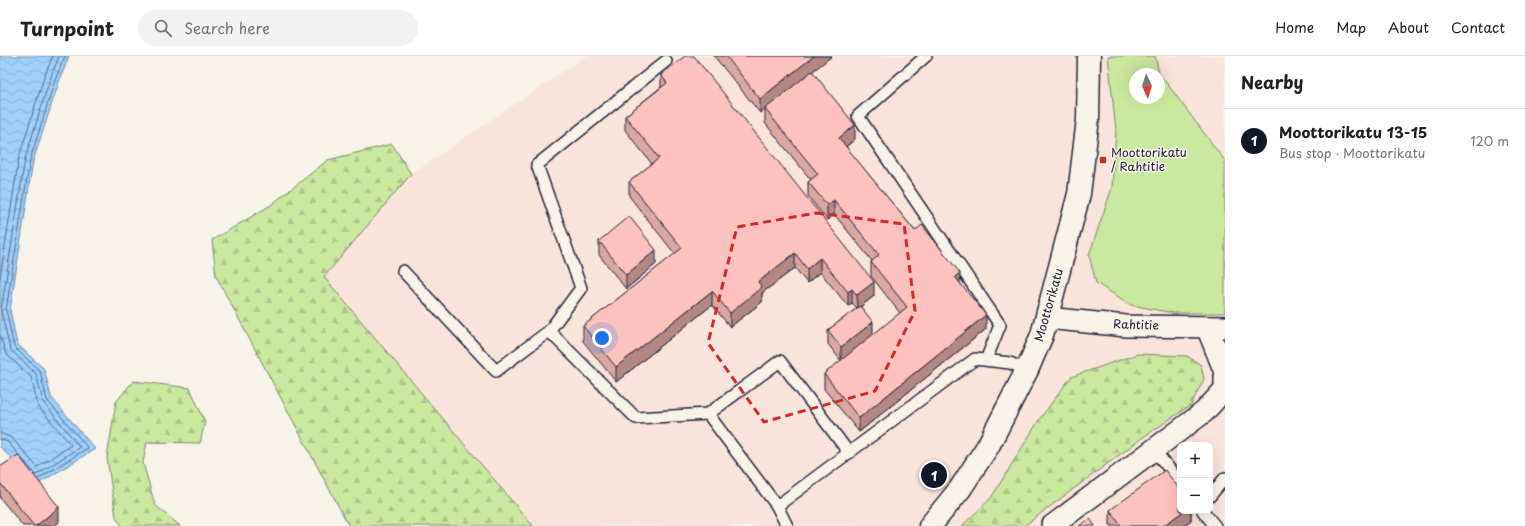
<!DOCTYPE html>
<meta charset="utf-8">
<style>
:root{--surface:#fff;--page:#f2f2f2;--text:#202124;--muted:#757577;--line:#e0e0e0;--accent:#111827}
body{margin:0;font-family:"Playpen Sans",sans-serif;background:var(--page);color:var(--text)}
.controls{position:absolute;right:12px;bottom:12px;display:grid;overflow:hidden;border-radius:8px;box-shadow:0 4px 16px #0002}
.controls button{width:36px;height:36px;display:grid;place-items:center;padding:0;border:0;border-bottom:1px solid var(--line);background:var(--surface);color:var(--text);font:20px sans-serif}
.compass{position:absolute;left:1129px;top:12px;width:36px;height:36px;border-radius:50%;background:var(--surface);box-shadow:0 4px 16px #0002;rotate:176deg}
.you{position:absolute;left:602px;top:282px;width:14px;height:14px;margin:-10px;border:3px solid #fff;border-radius:50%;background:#1a73e8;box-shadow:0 0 0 6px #1a73e833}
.badge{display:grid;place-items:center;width:26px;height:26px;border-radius:50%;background:var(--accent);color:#fff;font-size:13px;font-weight:700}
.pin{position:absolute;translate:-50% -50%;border:2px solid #fff;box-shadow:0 1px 4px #0006}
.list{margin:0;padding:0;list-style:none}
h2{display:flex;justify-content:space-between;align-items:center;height:52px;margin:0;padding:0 16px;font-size:17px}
h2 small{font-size:13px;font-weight:400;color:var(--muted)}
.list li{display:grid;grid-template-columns:26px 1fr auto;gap:12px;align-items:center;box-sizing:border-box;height:64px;padding:0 16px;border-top:1px solid var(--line)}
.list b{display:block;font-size:15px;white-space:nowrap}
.list p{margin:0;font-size:13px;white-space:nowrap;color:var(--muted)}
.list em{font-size:13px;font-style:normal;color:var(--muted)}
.icon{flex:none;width:22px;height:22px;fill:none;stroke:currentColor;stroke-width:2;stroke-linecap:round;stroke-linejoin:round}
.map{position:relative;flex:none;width:1225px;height:470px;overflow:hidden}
header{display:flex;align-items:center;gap:24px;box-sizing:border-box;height:56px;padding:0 20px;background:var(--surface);border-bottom:1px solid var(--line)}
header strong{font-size:19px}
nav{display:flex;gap:22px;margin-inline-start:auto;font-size:14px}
.search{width:280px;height:36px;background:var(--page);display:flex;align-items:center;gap:10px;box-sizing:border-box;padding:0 14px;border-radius:22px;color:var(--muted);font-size:15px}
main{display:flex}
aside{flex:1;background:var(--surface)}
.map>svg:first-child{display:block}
.built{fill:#f9e4db;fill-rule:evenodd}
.green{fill:#cbe89f;stroke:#76856d;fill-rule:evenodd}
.forest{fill:url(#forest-firs);stroke:#76856d}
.water{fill:url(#water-waves);stroke:#6c8aae}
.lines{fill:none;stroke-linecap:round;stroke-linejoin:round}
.shore{stroke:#546888;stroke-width:1}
.lane-casing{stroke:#22223b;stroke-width:14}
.street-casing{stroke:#22223b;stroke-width:24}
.secondary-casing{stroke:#22223b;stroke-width:25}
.lane{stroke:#f7f3e8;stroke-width:11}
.street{stroke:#f7f3e8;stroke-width:21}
.secondary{stroke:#f7f3e8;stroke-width:22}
.wall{fill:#daa7a3;stroke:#22223b}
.shaded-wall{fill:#b28885;stroke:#22223b}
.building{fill:#fec2be;stroke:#22223b}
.marked{fill:none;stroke:#d62828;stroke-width:3;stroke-dasharray:8 5;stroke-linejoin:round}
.poi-dot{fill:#c8321e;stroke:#f7f3e8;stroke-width:1.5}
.labels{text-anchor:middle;stroke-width:3;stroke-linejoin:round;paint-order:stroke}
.poi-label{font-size:12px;fill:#22223b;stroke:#f7f3e8;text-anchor:start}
.street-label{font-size:12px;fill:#22223b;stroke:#f7f3e8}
</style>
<header>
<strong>Turnpoint</strong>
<div class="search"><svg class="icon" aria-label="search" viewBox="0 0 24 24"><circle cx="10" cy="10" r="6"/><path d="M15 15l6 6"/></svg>Search here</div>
<nav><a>Home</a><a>Map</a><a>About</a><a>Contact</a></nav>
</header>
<main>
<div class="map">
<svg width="1225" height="470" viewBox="0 0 1225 470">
<defs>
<pattern id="forest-firs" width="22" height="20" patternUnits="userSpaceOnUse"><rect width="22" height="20" fill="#cbe89f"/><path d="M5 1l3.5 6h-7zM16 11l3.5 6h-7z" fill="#aec78a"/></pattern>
<pattern id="water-waves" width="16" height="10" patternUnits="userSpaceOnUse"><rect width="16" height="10" fill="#9ed0fb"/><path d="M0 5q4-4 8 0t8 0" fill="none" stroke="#88b2d8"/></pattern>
</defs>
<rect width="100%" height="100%" fill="#f7f3e8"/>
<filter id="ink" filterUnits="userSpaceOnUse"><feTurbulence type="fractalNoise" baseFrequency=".025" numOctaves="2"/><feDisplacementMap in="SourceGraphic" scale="8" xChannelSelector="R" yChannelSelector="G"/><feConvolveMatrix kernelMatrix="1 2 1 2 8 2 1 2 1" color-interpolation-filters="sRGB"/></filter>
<g filter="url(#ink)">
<path class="built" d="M586,0h639v470h-692l-209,-249 87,-103zM1135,18h24v24h-24zM1180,389h30v66h-30z"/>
<path class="green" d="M1108,0h47l4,17 66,88v152h-52l-42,-8 -35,-22 -7,-28 23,-67 4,-57zM1135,18h24v24h-24z"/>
<g class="forest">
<polygon points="392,88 411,118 324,221 533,470 349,470 216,220 212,184 271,149 328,104"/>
<polygon points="1137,298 1187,300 1201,309 1204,323 1191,349 1142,382 1024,470 962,470 991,442 1039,364 1071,321"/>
<polygon points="133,325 190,332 205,366 200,387 147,386 143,407 155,449 180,470 122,470 116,461 107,402 116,346"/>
</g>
<polygon class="water" points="0,0 69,0 59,26 33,105 10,254 17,288 44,313 51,341 95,393 33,431 17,408 0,391"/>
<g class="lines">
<g class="shore">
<polyline points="0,222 19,101 44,21 53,0"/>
<polyline points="0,279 6,298 31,321 38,350 71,389 37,411 12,382 0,377"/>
<polyline points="0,383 8,386 36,419 80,391 43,346 36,318 10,293 1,255 25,103 50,23 59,0"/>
<polyline points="38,423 88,392 47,344 40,315 14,291 6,254 30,104 55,24 65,0"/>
</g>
<g class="lane-casing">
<g id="lane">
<polyline points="926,0 858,60 1000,269 986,304"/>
<polyline points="666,5 537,109 581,232 549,275 636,362 708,358"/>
<polyline points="403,215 496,315 549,275"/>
<polyline points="1154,394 1180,426"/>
<polyline points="1210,440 1225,422"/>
<polyline points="777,450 708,358 780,305 849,397"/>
<polyline points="1203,455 1215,470"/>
<polyline points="787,470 777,450 975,303 1010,307 1027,314"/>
</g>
</g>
<g class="street-casing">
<g id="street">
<polyline points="1047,262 1126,270 1225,271"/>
<polyline points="1052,470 1204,356 1225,333 1225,316 1207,271"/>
</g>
</g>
<g class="secondary-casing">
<polyline id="secondary" points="930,470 960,433 988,390 1027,314 1042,279 1079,138 1088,63 1089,0"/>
</g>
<use href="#lane" class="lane"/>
<use href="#street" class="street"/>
<use href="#secondary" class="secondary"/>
</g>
<g class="wall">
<polygon points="714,0 832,0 812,15 855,83 846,91 915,175 960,227 986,273 859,376 824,333 824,318 841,305 828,288 828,274 857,252 852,247 848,250 820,216 807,227 795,212 762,237 762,246 730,271 712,249 616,326 583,285 583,270 675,198 629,140 629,126 652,108 625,74 625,60 661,31 661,19 874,240 861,250 873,279 900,257 871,220 871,206 872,205 834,158 827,164 808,140 808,126 811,124 765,67 765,53 777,43 760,57"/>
<polygon points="599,185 656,208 626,233 599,199"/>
<polygon points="0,411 59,466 54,470 23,470 0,442"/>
<polygon points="1110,454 1191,455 1191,464 1183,470 1111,470 1110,468"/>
</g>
<g class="shaded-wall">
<polygon points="814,0 832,0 760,57 760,43"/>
<polygon points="855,69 855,83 839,96 839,82"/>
<polygon points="834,144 834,158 827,164 827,149"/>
<polygon points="656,194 656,208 626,233 626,219"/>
<polygon points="795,197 795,212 762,237 762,246 730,271 730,257 758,226"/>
<polygon points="820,202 820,216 807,227 807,213"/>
<polygon points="960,217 960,231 955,221"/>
<polygon points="874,226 874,240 857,253 857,239"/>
<polygon points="852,233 852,247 848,250 848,236"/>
<polygon points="712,235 712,249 616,326 616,311"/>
<polygon points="986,259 986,273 859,376 859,362"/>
<polygon points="873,266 873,280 841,305 841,291"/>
<polygon points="59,451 59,466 54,470 36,470"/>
<polygon points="1184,455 1191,455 1191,464 1183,470 1163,470"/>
</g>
<g class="building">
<polygon points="685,0 694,0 874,226 857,239 852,233 848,236 820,202 807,213 795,197 758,226 762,231 730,257 712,235 616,311 583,270 682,192 629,126 659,102 625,60 667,27 661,19"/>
<polygon points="726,0 814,0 760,43"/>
<polygon points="812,15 855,69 839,82 915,175 922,169 960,217 955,221 986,259 859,362 824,318 907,251 871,206 879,199 834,144 827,149 808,126 818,118 765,53"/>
<polygon points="629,160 656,194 626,219 599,185"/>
<polygon points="860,250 873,266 841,291 828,274"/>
<polygon points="18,399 59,451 36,470 34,470 0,427 0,411"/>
<polygon points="1165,414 1180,434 1180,455 1184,455 1163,470 1121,470 1110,454"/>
<polygon points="1090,463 1095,470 1079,470"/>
</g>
</g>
<path class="marked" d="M816,157l88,11 11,87 -40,80 -111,31 -56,-79 29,-116z"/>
<rect class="poi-dot" x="1099" y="100" width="8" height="8" rx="2"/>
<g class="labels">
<g class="poi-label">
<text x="1111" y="101">Moottorikatu<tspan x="1111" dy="14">/ Rahtitie</tspan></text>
</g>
<g class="street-label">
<text transform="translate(1049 249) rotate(-74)" y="4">Moottorikatu</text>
<text transform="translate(1136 269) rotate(2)" y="4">Rahtitie</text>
</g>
</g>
</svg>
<div class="controls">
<button>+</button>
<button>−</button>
</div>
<svg class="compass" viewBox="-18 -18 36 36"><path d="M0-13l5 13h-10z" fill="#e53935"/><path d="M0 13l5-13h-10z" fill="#757577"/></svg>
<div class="you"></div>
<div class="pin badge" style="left:934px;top:419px">1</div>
</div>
<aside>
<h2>Nearby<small></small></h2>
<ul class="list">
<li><span class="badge">1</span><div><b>Moottorikatu 13-15</b><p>Bus stop · Moottorikatu</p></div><em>120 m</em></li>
</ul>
</aside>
</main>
